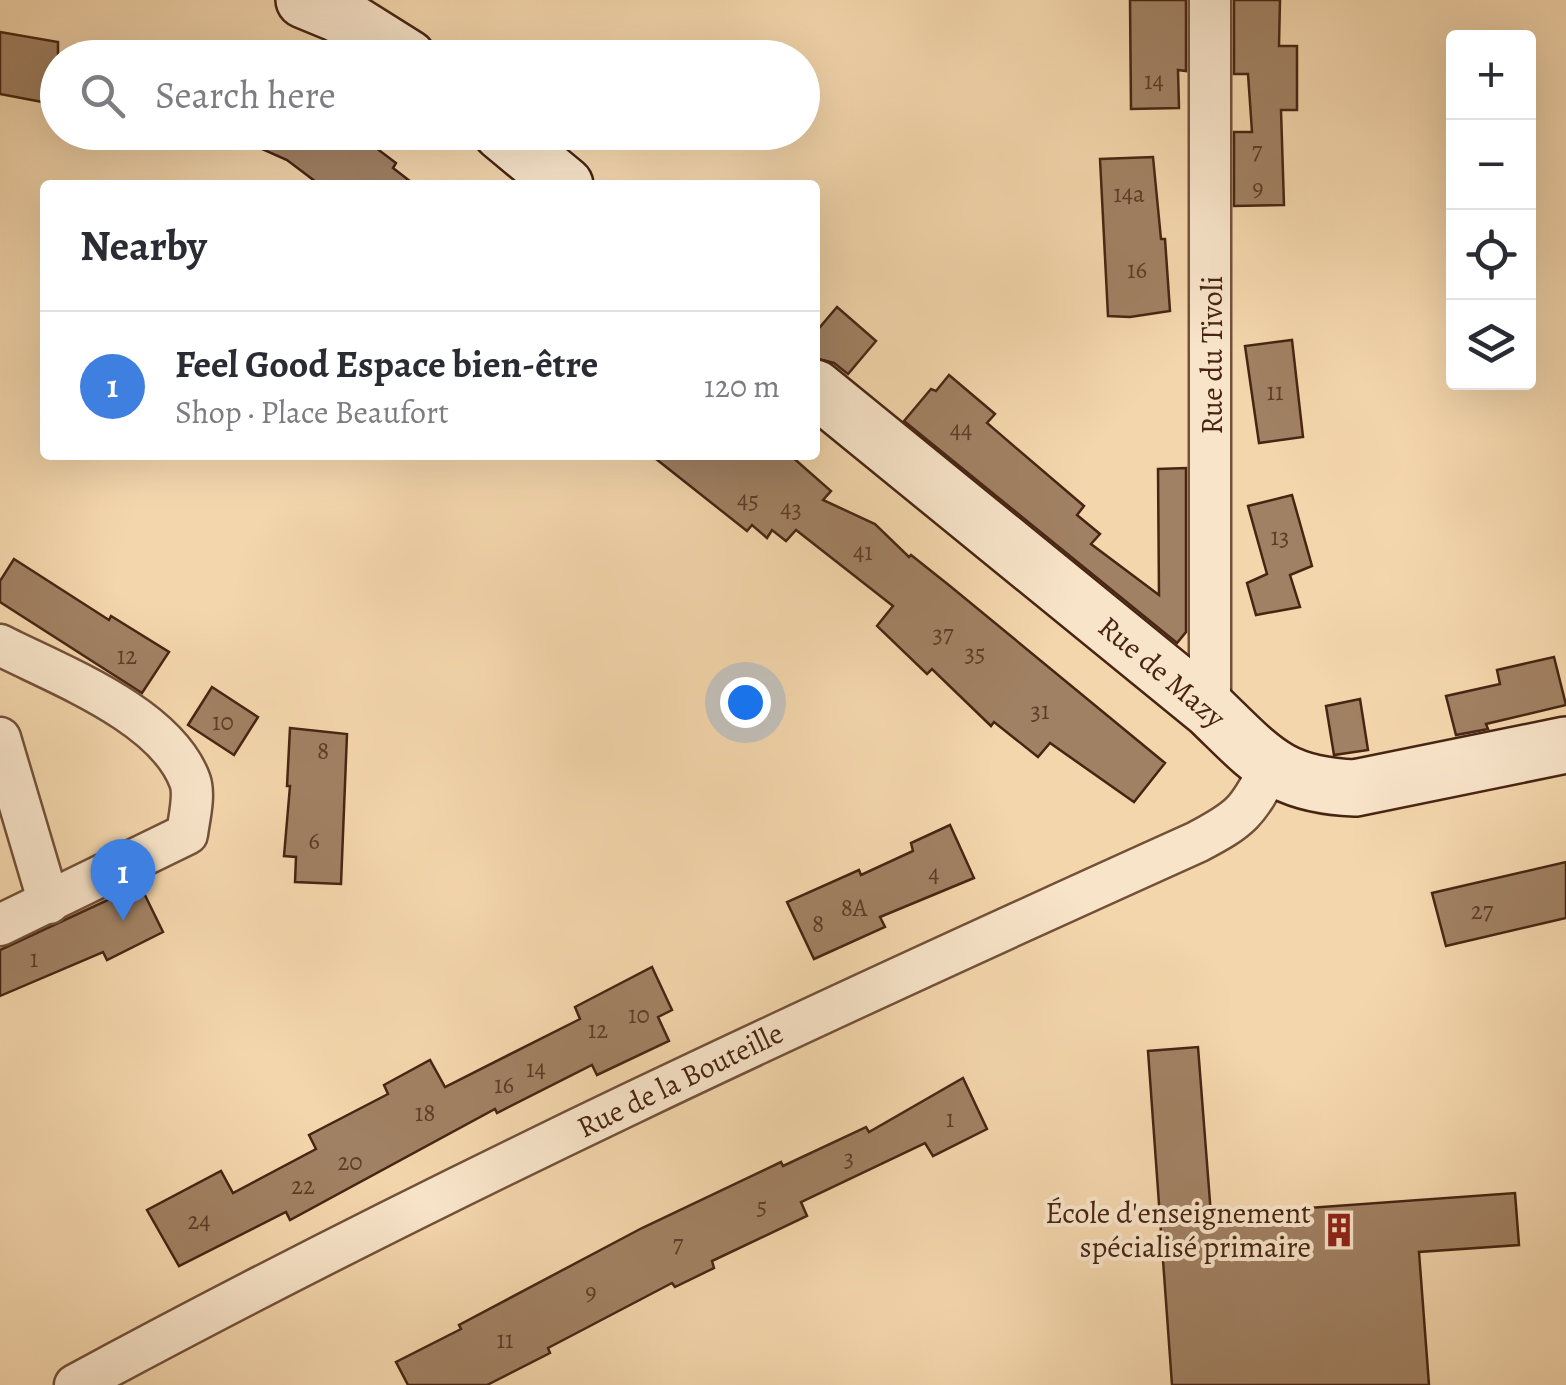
<!DOCTYPE html>
<meta charset="utf-8">
<style>
:root{--surface:#fff;--page:#f2f2f3;--text:#2b2b33;--muted:#7c7c81;--line:#e1e1e2;--accent:#8f2418}
body{margin:0;font-family:Alegreya,serif;background:var(--page);color:var(--text)}
.controls{position:absolute;right:30px;top:30px;display:grid;overflow:hidden;border-radius:10px;box-shadow:0 10px 40px #0002}
.controls button{width:90px;height:90px;display:grid;place-items:center;padding:0;border:0;border-bottom:2px solid var(--line);background:var(--surface);color:var(--text);font:50px sans-serif}
.you{position:absolute;left:745px;top:702px;width:35px;height:35px;margin:-25px;border:8px solid #fff;border-radius:50%;background:#1a73e8;box-shadow:0 0 0 15px #1a73e833}
.badge{display:grid;place-items:center;width:65px;height:65px;border-radius:50%;background:var(--accent);color:#fff;font-size:32px;font-weight:700}
.pin{position:absolute;translate:-50% -82px;filter:drop-shadow(0 2px 5px #0008)}
.pin::after{content:'';position:absolute;top:52px;width:35px;height:30px;background:inherit;clip-path:polygon(0 0,100% 0,50% 100%)}
.list{margin:0;padding:0;list-style:none}
h2{display:flex;justify-content:space-between;align-items:center;height:130px;margin:0;padding:0 40px;font-size:42px}
h2 small{font-size:32px;font-weight:400;color:var(--muted)}
.list li{display:grid;grid-template-columns:65px 1fr auto;gap:30px;align-items:center;box-sizing:border-box;height:150px;padding:0 40px;border-top:2px solid var(--line)}
.list b{display:block;font-size:38px;white-space:nowrap}
.list p{margin:0;font-size:32px;white-space:nowrap;color:var(--muted)}
.list em{font-size:32px;font-style:normal;color:var(--muted)}
.icon{flex:none;width:55px;height:55px;fill:none;stroke:currentColor;stroke-width:2;stroke-linecap:round;stroke-linejoin:round}
.map{position:relative;flex:none;width:1566px;height:1385px;overflow:hidden}
.search{position:absolute;background:var(--surface);box-shadow:0 10px 40px #0002;left:40px;top:40px;width:780px;height:110px;display:flex;align-items:center;gap:25px;box-sizing:border-box;padding:0 35px;border-radius:55px;color:var(--muted);font-size:38px}
.panel{position:absolute;background:var(--surface);box-shadow:0 10px 40px #0002;left:40px;top:180px;width:780px;height:280px;border-radius:10px}
.map>svg:first-child{display:block}
.building{fill:#a18163;stroke:#482513;stroke-width:2.5}
.lines{fill:none;stroke-linecap:round;stroke-linejoin:round}
.street-casing{stroke:#735139;stroke-width:45}
.secondary-casing{stroke:#482513;stroke-width:60}
.street{stroke:#f8e4c9;stroke-width:40}
.secondary{stroke:#f8e4c9;stroke-width:55}
.labels{text-anchor:middle;stroke-width:8;stroke-linejoin:round;paint-order:stroke}
.number-label{font-size:25px;fill:#5e3c27}
.street-label{font-size:30px;fill:#482513;stroke:#f8e4c9}
.poi-label{font-size:30px;fill:#482513;stroke:#f8e4c9;text-anchor:end}
</style>
<div class="map">
<svg width="1566" height="1385" viewBox="0 0 1566 1385">
<rect width="100%" height="100%" fill="#f4d6ac"/>
<filter id="stains"><feTurbulence type="fractalNoise" baseFrequency=".002" numOctaves="4"/><feColorMatrix values="0 0 0 0 .2 0 0 0 0 .09 0 0 0 0 .02 0 0 0 .5 -.17"/></filter>
<radialGradient id="worn" r=".72"><stop offset=".6" stop-color="#630" stop-opacity="0"/><stop offset="1" stop-color="#630" stop-opacity=".3"/></radialGradient>
<g class="building">
<polygon points="1130,0 1186,0 1186,71 1178,70 1179,108 1131,109"/>
<polygon points="1234,0 1280,0 1279,46 1297,46 1297,110 1281,110 1284,205 1234,206 1234,132 1252,132 1248,74 1234,74"/>
<polygon points="0,32 58,42 58,105 0,94"/>
<polygon points="224,132 355,132 396,163 393,168 415,185 320,185 287,160"/>
<polygon points="1153,157 1161,239 1165,239 1170,311 1130,317 1108,316 1100,159"/>
<polygon points="837,307 876,341 848,374 834,363 815,358 815,333"/>
<polygon points="1292,340 1303,437 1259,443 1245,346"/>
<polygon points="949,375 995,414 987,423 1084,506 1077,515 1100,534 1091,544 1159,595 1158,469 1186,468 1186,632 1177,643 904,421 931,389 936,391"/>
<polygon points="651,455 790,455 831,491 823,500 875,524 909,557 911,555 950,586 1165,763 1134,802 1050,743 1038,757 994,722 991,726 932,669 927,674 877,626 893,606 796,530 786,541 772,530 767,538 752,525 747,531"/>
<polygon points="1292,495 1312,566 1290,575 1300,607 1256,615 1247,583 1267,574 1248,506"/>
<polygon points="14,559 109,620 111,616 169,652 142,693 0,602 0,581"/>
<polygon points="1554,657 1566,705 1486,724 1488,729 1456,735 1446,696 1500,684 1497,670"/>
<polygon points="212,687 258,717 234,755 188,725"/>
<polygon points="1360,699 1368,750 1334,755 1326,706"/>
<polygon points="290,728 347,734 341,884 295,882 296,857 284,856 290,786 287,786"/>
<polygon points="950,825 974,878 880,917 885,927 814,959 787,902 859,870 861,875 913,851 911,843"/>
<polygon points="1566,862 1566,918 1446,946 1432,893"/>
<polygon points="140,885 163,932 107,960 103,952 0,996 0,950"/>
<polygon points="652,967 672,1010 658,1017 669,1041 597,1075 592,1065 497,1113 495,1109 290,1220 286,1212 179,1266 147,1210 221,1171 233,1193 316,1149 309,1135 388,1094 384,1085 430,1060 445,1087 580,1019 575,1007"/>
<polygon points="1198,1047 1211,1215 1515,1193 1519,1245 1419,1252 1429,1385 1172,1385 1148,1051"/>
<polygon points="963,1078 987,1129 933,1156 925,1143 801,1202 807,1216 712,1261 714,1268 675,1287 672,1283 548,1348 550,1353 487,1385 408,1385 396,1362 461,1329 459,1325 642,1228 781,1162 783,1166 866,1127 869,1132"/>
</g>
<g class="lines">
<g class="street-casing">
<g id="street">
<polyline points="1210,0 1210,710"/>
<path d="M0,645c59,30 166,70 190,136 5,14 -1,38 -3,53l-187,91"/>
<polyline points="0,738 49,903"/>
<path d="M75,1385c366,-198 743,-372 1122,-543 44,-23 51,-30 73,-74"/>
</g>
</g>
<g class="secondary-casing">
<g id="secondary">
<polyline points="304,0 338,14 408,58"/>
<polyline points="501,132 565,185"/>
<path d="M815,388l395,322c52,50 69,75 145,78l211,-43"/>
</g>
</g>
<use href="#street" class="street"/>
<use href="#secondary" class="secondary"/>
</g>
<defs>
<g id="building-bare" transform="scale(2.7)"><path d="M-4-6H4V6H1V3H-1V6H-4ZM-2.5-4.3h1.7v1.8h-1.7ZM.8-4.3h1.7v1.8H.8ZM-2.5-1h1.7V.8h-1.7ZM.8-1h1.7V.8H.8Z" fill="#8f2418" stroke="#f8e4c9" stroke-width="2.5" paint-order="stroke"/></g>
</defs>
<g fill-rule="evenodd">
<use href="#building-bare" x="1339" y="1230"/>
</g>
<g class="labels">
<g class="number-label">
<text x="1154" y="89">14</text>
<text x="1257" y="159">7</text>
<text x="1258" y="196">9</text>
<text x="1129" y="202">14a</text>
<text x="1137" y="278">16</text>
<text x="1275" y="400">11</text>
<text x="961" y="438">44</text>
<text x="748" y="508">45</text>
<text x="791" y="517">43</text>
<text x="1280" y="545">13</text>
<text x="863" y="560">41</text>
<text x="943" y="642">37</text>
<text x="975" y="661">35</text>
<text x="127" y="664">12</text>
<text x="1040" y="719">31</text>
<text x="223" y="730">10</text>
<text x="323" y="759">8</text>
<text x="314" y="849">6</text>
<text x="934" y="882">4</text>
<text x="854" y="916">8A</text>
<text x="1482" y="919">27</text>
<text x="818" y="932">8</text>
<text x="34" y="967">1</text>
<text x="639" y="1023">10</text>
<text x="598" y="1038">12</text>
<text x="536" y="1077">14</text>
<text x="504" y="1093">16</text>
<text x="425" y="1121">18</text>
<text x="950" y="1127">1</text>
<text x="849" y="1166">3</text>
<text x="350" y="1170">20</text>
<text x="303" y="1194">22</text>
<text x="762" y="1214">5</text>
<text x="199" y="1229">24</text>
<text x="678" y="1252">7</text>
<text x="591" y="1300">9</text>
<text x="505" y="1348">11</text>
</g>
<g class="street-label">
<text transform="translate(1212 355) rotate(-90)" y="10">Rue du Tivoli</text>
<text transform="translate(1162 672) rotate(40)" y="10">Rue de Mazy</text>
<text transform="translate(680 1080) rotate(-26)" y="10">Rue de la Bouteille</text>
</g>
<g class="poi-label">
<text x="1311" y="1223">École d'enseignement<tspan x="1311" dy="34">spécialisé primaire</tspan></text>
</g>
</g>
<rect width="100%" height="100%" filter="url(#stains)"/>
<rect width="100%" height="100%" fill="url(#worn)"/>
</svg>
<div class="controls">
<button>+</button>
<button>−</button>
<button><svg class="icon" aria-label="locate" viewBox="0 0 24 24"><circle cx="12" cy="12" r="6"/><path d="M12 2v4M12 18v4M2 12h4M18 12h4"/></svg></button>
<button><svg class="icon" aria-label="layers" viewBox="0 0 24 24"><path d="M12 4l9 5-9 5-9-5zM3 14l9 5 9-5"/></svg></button>
</div>
<div class="you"></div>
<div class="pin badge" style="left:123px;top:921px;background:#3f7fe0">1</div>
<div class="search"><svg class="icon" aria-label="search" viewBox="0 0 24 24"><circle cx="10" cy="10" r="6"/><path d="M15 15l6 6"/></svg>Search here</div>
<section class="panel">
<h2>Nearby<small></small></h2>
<ul class="list">
<li><span class="badge" style="background:#3f7fe0">1</span><div><b>Feel Good Espace bien-être</b><p>Shop · Place Beaufort</p></div><em>120 m</em></li>
</ul>
</section>
</div>
